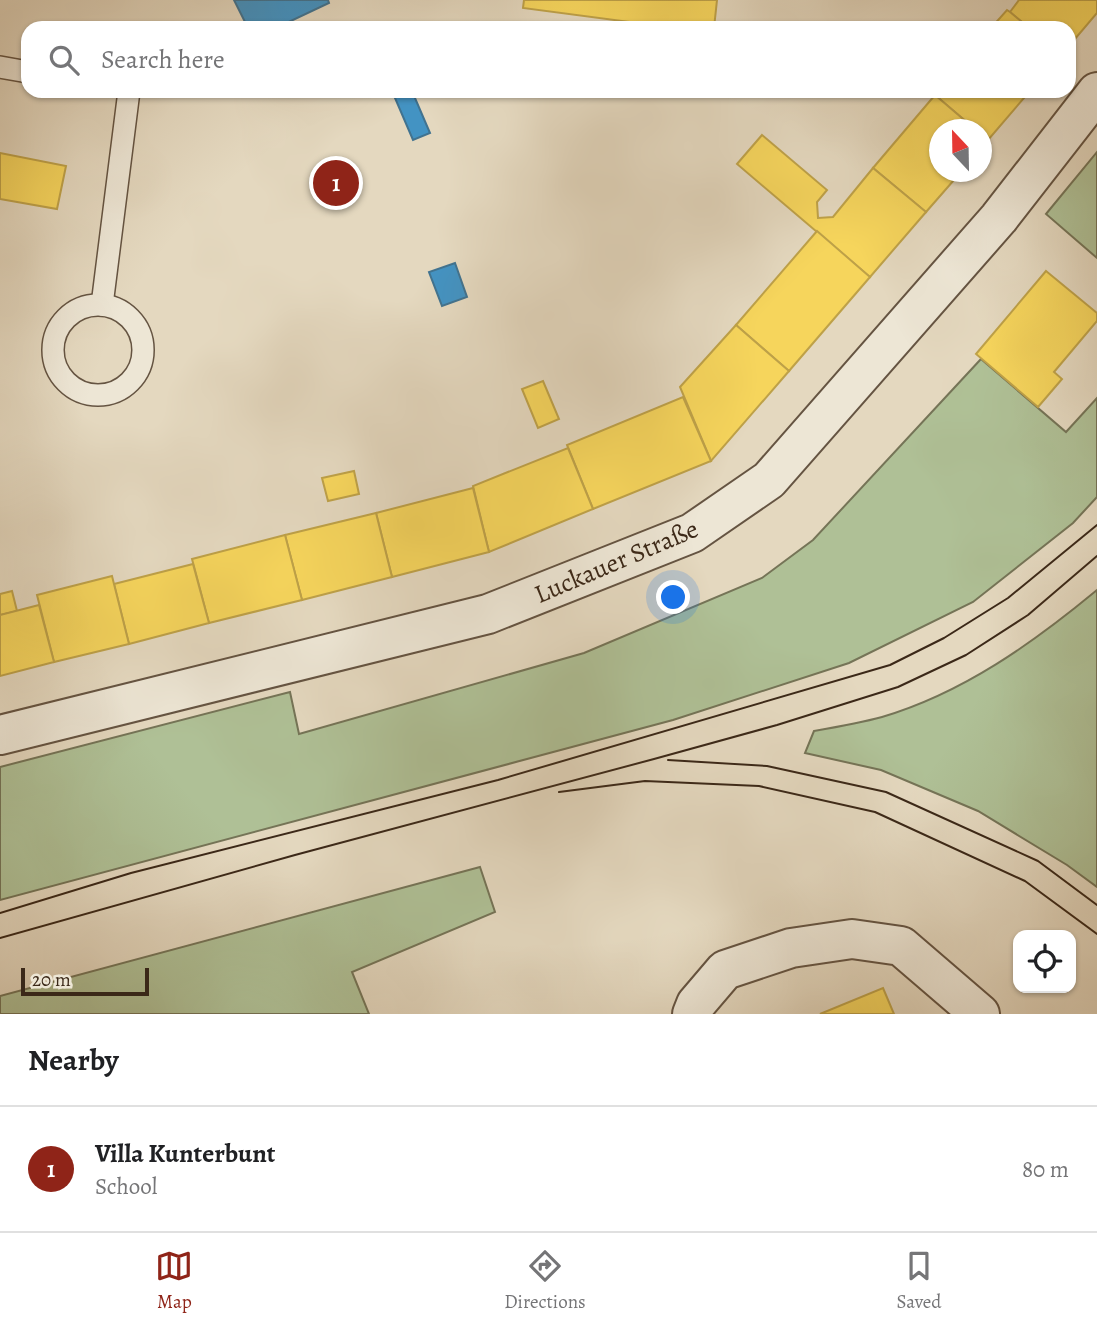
<!DOCTYPE html>
<meta charset="utf-8">
<style>
:root{--surface:#fff;--page:#f2f2f2;--text:#202124;--muted:#757577;--line:#e0e0e0;--accent:#8f2418}
body{margin:0;font-family:Alegreya,serif;background:var(--page);color:var(--text)}
.controls{position:absolute;right:21px;bottom:21px;display:grid;overflow:hidden;border-radius:14px;box-shadow:0 2px 5px #0004}
.controls button{width:63px;height:63px;display:grid;place-items:center;padding:0;border:0;border-bottom:2px solid var(--line);background:var(--surface);color:var(--text);font:35px sans-serif}
.compass{position:absolute;left:929px;top:119px;width:63px;height:63px;border-radius:50%;background:var(--surface);box-shadow:0 2px 5px #0004;rotate:338deg}
.scale{position:absolute;left:21px;bottom:18px;width:128px;box-sizing:border-box;padding-left:7px;border:4px solid #3b2818;border-top:0;font-size:19px;line-height:24px;white-space:nowrap;color:#3b2818;-webkit-text-stroke:5px #ede6d5;paint-order:stroke}
.you{position:absolute;left:674px;top:598px;width:24px;height:24px;margin:-18px;border:5px solid #fff;border-radius:50%;background:#1a73e8;box-shadow:0 0 0 10px #1a73e833}
.badge{display:grid;place-items:center;width:46px;height:46px;border-radius:50%;background:var(--accent);color:#fff;font-size:23px;font-weight:700}
.pin{position:absolute;translate:-50% -50%;border:4px solid #fff;box-shadow:0 2px 7px #0006}
.list{margin:0;padding:0;list-style:none}
h2{display:flex;justify-content:space-between;align-items:center;height:91px;margin:0;padding:0 28px;font-size:30px}
h2 small{font-size:23px;font-weight:400;color:var(--muted)}
.list li{display:grid;grid-template-columns:46px 1fr auto;gap:21px;align-items:center;box-sizing:border-box;height:126px;padding:0 28px;border-top:2px solid var(--line)}
.list b{display:block;font-size:26px;white-space:nowrap}
.list p{margin:0;font-size:23px;white-space:nowrap;color:var(--muted)}
.list em{font-size:23px;font-style:normal;color:var(--muted)}
.icon{flex:none;width:38px;height:38px;fill:none;stroke:currentColor;stroke-width:2;stroke-linecap:round;stroke-linejoin:round}
.map{position:relative;flex:none;width:1097px;height:1014px;overflow:hidden}
.search{position:absolute;background:var(--surface);box-shadow:0 2px 5px #0004;left:21px;right:21px;top:21px;height:77px;display:flex;align-items:center;gap:18px;box-sizing:border-box;padding:0 24px;border-radius:21px;color:var(--muted);font-size:26px}
.sheet{height:217px;background:var(--surface)}
nav{display:flex;justify-content:space-around;align-items:center;box-sizing:border-box;height:98px;border-top:2px solid var(--line);background:var(--surface);font-size:19px;color:var(--muted)}
nav a{display:grid;justify-items:center;gap:4px}
nav .on{color:var(--accent)}
.map>svg:first-child{display:block}
.green{fill:#afc096;stroke:#757457;stroke-width:2}
.homes{fill:#f6d55c;stroke:#bea148;stroke-width:2}
.schools{fill:#4393c3;stroke:#417390;stroke-width:2}
.lines{fill:none;stroke-linecap:round;stroke-linejoin:round}
.lane-casing{stroke:#655442;stroke-width:24}
.street-casing{stroke:#655442;stroke-width:42}
.lane{stroke:#ede6d5;stroke-width:21}
.street{stroke:#ede6d5;stroke-width:38}
.tram{stroke:#3b2818;stroke-width:2}
.labels{text-anchor:middle;stroke-width:7;stroke-linejoin:round;paint-order:stroke}
.street-label{font-size:26px;fill:#3b2818;stroke:#ede6d5}
</style>
<div class="map">
<svg width="1097" height="1014" viewBox="0 0 1097 1014">
<rect width="100%" height="100%" fill="#e4d8bf"/>
<filter id="stains"><feTurbulence type="fractalNoise" baseFrequency=".00286" numOctaves="4"/><feColorMatrix values="0 0 0 0 .2 0 0 0 0 .09 0 0 0 0 .02 0 0 0 .5 -.17"/></filter>
<radialGradient id="worn" r=".72"><stop offset=".6" stop-color="#630" stop-opacity="0"/><stop offset="1" stop-color="#630" stop-opacity=".3"/></radialGradient>
<g class="green">
<polygon points="1097,152 1097,258 1046,214"/>
<polygon points="981,359 1066,432 1097,398 1097,497 1073,523 973,602 849,663 673,720 0,900 0,767 290,692 299,734 584,653 762,578 813,540"/>
<path d="M1097,590v297l-30,-22 -89,-54 -97,-41 -76,-17 9,-22c23,-4 46,-8 68,-14 81,-24 151,-74 215,-127z"/>
<polygon points="480,867 495,912 352,972 369,1014 0,1014 0,996"/>
</g>
<g class="homes">
<polygon points="524,0 717,0 714,28 675,28 523,8"/>
<polygon points="1019,0 1097,0 1097,13 1069,46 1069,28 1029,28 1010,12"/>
<polygon points="1007,10 1010,12 1029,28 991,28"/>
<polygon points="938,91 1030,91 988,140 982,134 982,130 976,130 935,95"/>
<polygon points="935,95 976,130 940,130 940,172 961,172 926,212 873,168"/>
<polygon points="762,135 827,190 817,202 818,218 833,217 873,168 926,212 870,277 737,164"/>
<polygon points="0,153 66,166 57,209 0,199"/>
<polygon points="817,231 870,277 789,371 736,325"/>
<polygon points="1046,271 1097,313 1097,321 1054,372 1062,379 1038,407 976,354"/>
<polygon points="736,325 789,371 711,461 680,387"/>
<polygon points="543,381 559,419 538,428 522,389"/>
<polygon points="683,397 711,461 593,509 567,445"/>
<polygon points="568,448 593,509 489,552 473,486"/>
<polygon points="354,471 359,494 328,501 322,478"/>
<polygon points="473,488 489,552 392,577 376,513"/>
<polygon points="376,513 392,577 302,600 285,535"/>
<polygon points="285,535 302,600 209,623 192,559"/>
<polygon points="193,564 209,623 129,644 114,584"/>
<polygon points="112,576 129,644 54,662 37,595"/>
<polygon points="12,591 17,611 0,615 0,594"/>
<polygon points="39,605 54,662 0,676 0,615"/>
<polygon points="883,988 894,1014 820,1014"/>
</g>
<g class="schools">
<polygon points="234,0 328,0 329,3 276,28 248,28"/>
<polygon points="392,91 412,91 430,133 413,140"/>
<polygon points="455,263 467,297 442,306 429,272"/>
</g>
<g class="lines">
<g class="lane-casing">
<g id="lane">
<polyline points="0,67 28,72"/>
<polyline points="102,305 129,91"/>
<circle cx="98" cy="350" r="45"/>
</g>
</g>
<g class="street-casing">
<g id="street">
<polyline points="0,735 488,614 692,533 769,480 999,218 1097,92"/>
<polyline points="692,1014 696,1004 725,970 791,948 852,939 901,946 980,1014"/>
</g>
</g>
<use href="#lane" class="lane"/>
<use href="#street" class="street"/>
<g class="tram">
<polyline points="668,760 767,766 886,792 1038,861 1097,905"/>
<polyline points="559,792 645,781 759,786 875,812 1025,881 1097,934"/>
<polyline points="0,913 131,873 498,780 890,665 944,638 1008,598 1097,525"/>
<polyline points="0,938 295,855 654,759 777,725 898,687 966,655 1028,615 1097,556"/>
</g>
</g>
<g class="labels">
<g class="street-label">
<text transform="translate(616 561) rotate(-23)" y="9">Luckauer Straße</text>
</g>
</g>
<rect width="100%" height="100%" filter="url(#stains)"/>
<rect width="100%" height="100%" fill="url(#worn)"/>
</svg>
<div class="controls">
<button><svg class="icon" aria-label="locate" viewBox="0 0 24 24"><circle cx="12" cy="12" r="6"/><path d="M12 2v4M12 18v4M2 12h4M18 12h4"/></svg></button>
</div>
<svg class="compass" viewBox="-18 -18 36 36"><path d="M0-13l5 13h-10z" fill="#e53935"/><path d="M0 13l5-13h-10z" fill="#757577"/></svg>
<div class="scale">20 m</div>
<div class="you"></div>
<div class="pin badge" style="left:336px;top:183px">1</div>
<div class="search"><svg class="icon" aria-label="search" viewBox="0 0 24 24"><circle cx="10" cy="10" r="6"/><path d="M15 15l6 6"/></svg>Search here</div>
</div>
<section class="sheet">
<h2>Nearby<small></small></h2>
<ul class="list">
<li><span class="badge">1</span><div><b>Villa Kunterbunt</b><p>School</p></div><em>80 m</em></li>
</ul>
</section>
<nav>
<a class="on"><svg class="icon" aria-label="map" viewBox="0 0 24 24"><path d="M3 6l6-2 6 2 6-2v14l-6 2-6-2-6 2zM9 4v14M15 6v14"/></svg>Map</a>
<a><svg class="icon" aria-label="directions" viewBox="0 0 24 24"><path d="M12 3l9 9-9 9-9-9zM9 14v-3h6M13 9l2 2-2 2"/></svg>Directions</a>
<a><svg class="icon" aria-label="saved" viewBox="0 0 24 24"><path d="M7 4h10v16l-5-4-5 4z"/></svg>Saved</a>
</nav>
